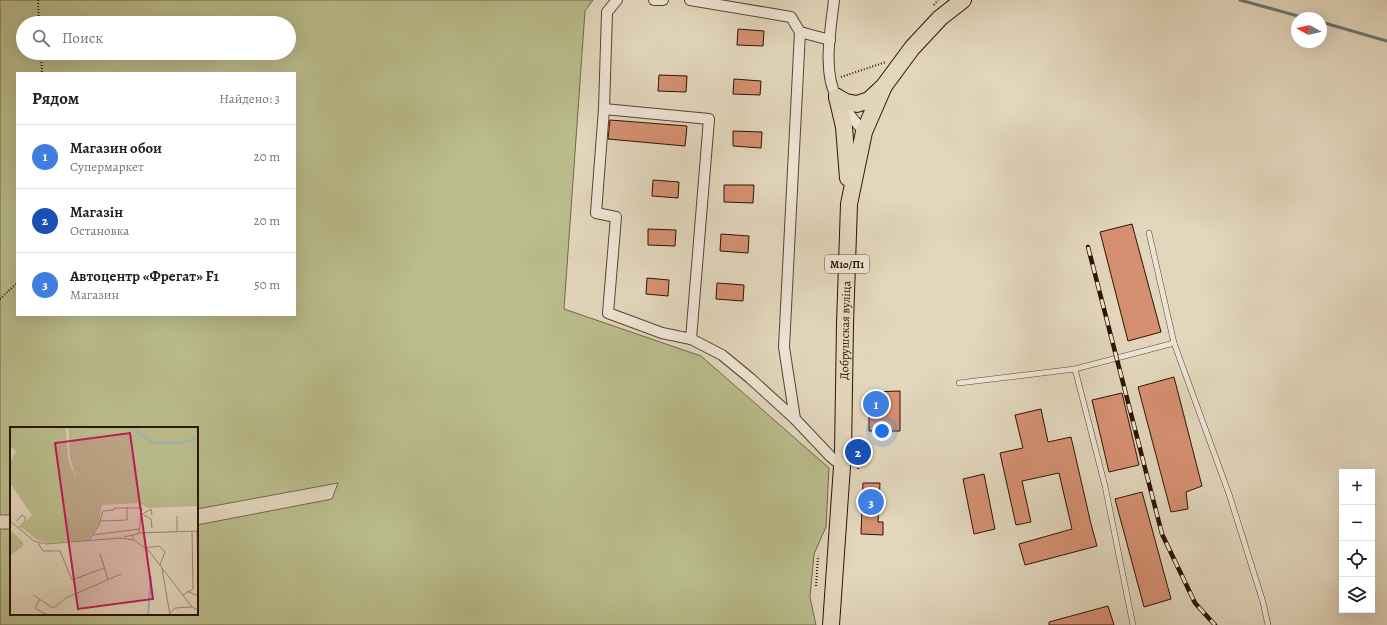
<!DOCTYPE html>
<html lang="ru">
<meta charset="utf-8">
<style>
:root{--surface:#fff;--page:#f6f6f6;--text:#202124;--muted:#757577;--line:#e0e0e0;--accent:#2563eb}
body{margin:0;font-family:Alegreya,serif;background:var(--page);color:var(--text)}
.controls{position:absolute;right:12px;bottom:12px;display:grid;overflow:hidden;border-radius:0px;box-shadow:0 4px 16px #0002}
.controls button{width:36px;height:36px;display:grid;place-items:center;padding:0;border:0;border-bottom:1px solid var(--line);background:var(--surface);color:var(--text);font:20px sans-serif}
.compass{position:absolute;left:1291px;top:12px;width:36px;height:36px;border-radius:50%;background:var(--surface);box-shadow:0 4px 16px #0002;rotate:278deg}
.you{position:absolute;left:882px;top:431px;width:14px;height:14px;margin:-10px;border:3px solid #fff;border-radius:50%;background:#1a73e8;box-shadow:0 0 0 6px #1a73e833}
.badge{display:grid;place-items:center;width:26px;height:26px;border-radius:50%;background:var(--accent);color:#fff;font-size:13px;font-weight:700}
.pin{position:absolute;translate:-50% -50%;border:2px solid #fff;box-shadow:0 1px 4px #0006}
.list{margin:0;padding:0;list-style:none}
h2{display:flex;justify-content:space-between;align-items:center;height:52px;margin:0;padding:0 16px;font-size:17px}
h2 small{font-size:13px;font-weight:400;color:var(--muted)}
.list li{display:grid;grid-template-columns:26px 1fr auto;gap:12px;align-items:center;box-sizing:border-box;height:64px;padding:0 16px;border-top:1px solid var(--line)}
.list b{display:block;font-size:15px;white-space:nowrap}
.list p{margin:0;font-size:13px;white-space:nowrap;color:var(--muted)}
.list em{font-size:13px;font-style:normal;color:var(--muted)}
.icon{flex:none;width:22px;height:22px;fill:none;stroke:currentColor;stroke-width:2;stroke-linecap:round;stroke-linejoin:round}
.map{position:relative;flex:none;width:1387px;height:625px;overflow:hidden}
.search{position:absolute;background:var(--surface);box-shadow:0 4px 16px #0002;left:16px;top:16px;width:280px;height:44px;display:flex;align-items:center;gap:10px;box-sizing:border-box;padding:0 14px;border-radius:22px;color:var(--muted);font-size:15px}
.panel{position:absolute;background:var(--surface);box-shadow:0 4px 16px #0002;left:16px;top:72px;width:280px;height:244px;border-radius:0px}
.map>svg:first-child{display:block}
.green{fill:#babc8c;stroke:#746748;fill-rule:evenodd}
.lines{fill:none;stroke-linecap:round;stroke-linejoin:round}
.stream{stroke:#6d7571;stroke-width:3}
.building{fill:#d59071;stroke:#2e1204}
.lane-casing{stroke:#5b4332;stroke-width:6}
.street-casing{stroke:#5b4332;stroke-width:12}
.primary-casing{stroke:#2e1204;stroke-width:18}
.path{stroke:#2e1204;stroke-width:2;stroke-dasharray:1 2;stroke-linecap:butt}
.lane{stroke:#ece4d3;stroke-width:5}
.street{stroke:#ece4d3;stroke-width:10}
.primary{stroke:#e2d6bc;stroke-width:16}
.rail-casing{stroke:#2e1204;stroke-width:4.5}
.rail{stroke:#ece4d3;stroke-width:3;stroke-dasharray:9;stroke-linecap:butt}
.labels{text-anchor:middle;stroke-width:3;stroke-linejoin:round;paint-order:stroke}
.shield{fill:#ece4d3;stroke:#675142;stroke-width:1}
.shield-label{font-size:11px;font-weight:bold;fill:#2e1204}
.street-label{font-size:12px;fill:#2e1204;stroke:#ece4d3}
.inset-river{fill:none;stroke:#97b7b9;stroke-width:2}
.inset-road{fill:none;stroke:#9a8872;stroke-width:1}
.view{fill:#c2185b;fill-opacity:0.15;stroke:#c2185b;stroke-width:2}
.inset-edge{fill:none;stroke:#2e1204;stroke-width:2}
</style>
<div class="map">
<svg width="1387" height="625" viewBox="0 0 1387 625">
<rect width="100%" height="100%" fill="#e2d6bc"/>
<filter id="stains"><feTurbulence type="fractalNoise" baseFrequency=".005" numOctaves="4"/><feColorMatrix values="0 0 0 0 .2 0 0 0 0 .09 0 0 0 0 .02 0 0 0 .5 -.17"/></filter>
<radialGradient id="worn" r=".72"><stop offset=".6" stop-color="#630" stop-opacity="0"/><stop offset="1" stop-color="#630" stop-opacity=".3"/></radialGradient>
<path class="green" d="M0,0h593l-8,11 -21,298 137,47 128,112 -3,59 -12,27 -4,43 6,28h-816v-96h11v85h186v-89l135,-26 6,-16 -141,26v-81h-186v87h-11zM23,23h266v30h-266zM17,73h278v242h-278z"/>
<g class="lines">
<g class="stream">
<polyline points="1240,0 1305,18"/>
<polyline points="1321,22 1387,41"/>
</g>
</g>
<g class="building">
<polygon points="738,29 764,31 763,46 737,45"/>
<polygon points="659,75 687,76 686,92 658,91"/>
<polygon points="734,79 761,81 760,95 733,94"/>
<polygon points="610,120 687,126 685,146 608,139"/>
<polygon points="733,131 762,132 761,148 733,146"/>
<polygon points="653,180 679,182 678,198 652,196"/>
<polygon points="724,185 754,185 753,203 724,202"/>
<polygon points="1132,224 1161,332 1128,341 1100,232"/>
<polygon points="648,229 676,230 675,246 648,245"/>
<polygon points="721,234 749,236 748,253 720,251"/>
<polygon points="647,278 669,280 668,296 646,294"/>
<polygon points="717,283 744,285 743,301 716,299"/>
<polygon points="1174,377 1202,486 1186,492 1188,509 1171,512 1138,387"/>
<polygon points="900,391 900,431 869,431 869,392"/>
<polygon points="1122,393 1139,465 1109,472 1092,400"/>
<polygon points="1041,409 1048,442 1071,437 1091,524 1097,546 1025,565 1019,544 1072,529 1059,473 1022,481 1031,522 1016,525 1000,453 1023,448 1015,415"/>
<polygon points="984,474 995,529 974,534 963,479"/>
<polygon points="863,483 880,483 878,522 883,522 883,535 861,534"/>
<polygon points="1142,492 1171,599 1144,607 1115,499"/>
<polygon points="1108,606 1114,625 1049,625 1049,622"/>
</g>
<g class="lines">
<g class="lane-casing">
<g id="lane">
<polyline points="1149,233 1174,343 1229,494 1263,602 1268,625"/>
<polyline points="1075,369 1105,486 1133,625"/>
<polyline points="959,383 1075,369 1174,343"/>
</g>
</g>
<g class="street-casing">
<g id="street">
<polyline points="617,0 607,12 604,109 596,213 616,217 608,313 662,333 691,339 722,355 750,378 795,419 831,457 842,466"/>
<polyline points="654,0 663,0"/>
<polyline points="690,0 791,17 800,32 830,40"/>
<path d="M834,0c-3,28 -12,72 3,98 8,12 18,23 27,34"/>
<polyline points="604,109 709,119 691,339"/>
<polyline points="795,419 784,347 800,32"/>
</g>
</g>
<g class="primary-casing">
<g id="primary">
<polyline points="837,97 846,102 857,104 869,100 884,86 912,48 940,18 963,0"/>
<polyline points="837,97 844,127 848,178"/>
<path id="s1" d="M831,625l12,-173 2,-128 4,-120 15,-72 20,-46"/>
</g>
</g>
<g class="path">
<polyline points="38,0 39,23"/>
<polyline points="934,5 938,0"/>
<polyline points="41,53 42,73"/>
<polyline points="841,77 886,62"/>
<polyline points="0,299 17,283"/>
<polyline points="858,469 859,438"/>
<polyline points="816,586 818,556"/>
</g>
<use href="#lane" class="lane"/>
<use href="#street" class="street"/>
<use href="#primary" class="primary"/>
<g class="rail-casing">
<polyline id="rail" points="1088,247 1162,534 1195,603 1215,625"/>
</g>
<use href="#rail" class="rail"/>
</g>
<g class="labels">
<rect class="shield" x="825" y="255" width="44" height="18" rx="3"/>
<g class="shield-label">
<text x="847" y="268">М10/П1</text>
</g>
<g class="street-label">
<text dy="4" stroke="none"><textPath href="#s1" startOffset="295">Добрушская вуліца</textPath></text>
</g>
</g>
<g transform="translate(10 427)">
<rect width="188" height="188" fill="#e2d6bc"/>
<path d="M0,0h56l2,32 9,22 -7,-23 -2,-31h130v79l-50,2 -10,-5 -36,2 -3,18 -11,17 -41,3 -11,-4 -15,-12 11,-12 -22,-32v-20l6,-12 -6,-5zM0,103l13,12v4l-13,10z" fill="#babc8c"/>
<path class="inset-river" d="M125,0l2,5 16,11h28l17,-5M138,188l3,-39"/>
<path class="inset-road" d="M131,88l10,-6 1,6M134,88l7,4 1,9M167,89v15M0,94l24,20 12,3 74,-6 14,2 15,11 43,56 6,3M6,94l6,-6 3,2v4l-6,7M91,94l26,-1v-13M187,104l1,49M83,108l46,-6M121,109l8,-3 59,-2M114,110l8,-2 2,4M79,113l10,-15 4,-14 11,-1v-2h28l-3,25M28,116l5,8h17l12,29 32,-12M136,121l13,-2 6,6 -5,13M90,127l8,25M152,141l8,47M177,164l11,5M23,168l20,13 13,-10 55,-24M173,168l10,-6 -1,-58M30,172l-5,9 12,7M160,186l5,-5 17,-1"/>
<path class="view" d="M120,6l23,166 -75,10 -23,-166z"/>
<rect width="188" height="188" class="inset-edge"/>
</g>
<rect width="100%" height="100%" filter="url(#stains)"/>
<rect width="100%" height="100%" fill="url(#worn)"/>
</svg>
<div class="controls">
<button>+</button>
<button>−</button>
<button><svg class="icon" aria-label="locate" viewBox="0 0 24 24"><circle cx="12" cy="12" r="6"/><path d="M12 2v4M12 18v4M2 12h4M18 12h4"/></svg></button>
<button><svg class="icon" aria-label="layers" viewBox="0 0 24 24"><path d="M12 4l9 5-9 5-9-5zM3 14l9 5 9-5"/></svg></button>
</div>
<svg class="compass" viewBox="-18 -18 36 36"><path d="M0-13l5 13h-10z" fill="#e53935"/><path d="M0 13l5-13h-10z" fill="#757577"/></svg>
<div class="you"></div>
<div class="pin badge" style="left:876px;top:404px;background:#3f7fe0">1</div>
<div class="pin badge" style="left:858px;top:452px;background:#1a4fb4">2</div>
<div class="pin badge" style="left:871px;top:502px;background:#3f7fe0">3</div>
<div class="search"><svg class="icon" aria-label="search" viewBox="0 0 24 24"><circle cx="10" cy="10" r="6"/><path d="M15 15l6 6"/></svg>Поиск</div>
<section class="panel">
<h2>Рядом<small>Найдено: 3</small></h2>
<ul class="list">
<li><span class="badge" style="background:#3f7fe0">1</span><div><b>Магазин обои</b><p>Супермаркет</p></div><em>20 m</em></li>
<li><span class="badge" style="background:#1a4fb4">2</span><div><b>Магазін</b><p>Остановка</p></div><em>20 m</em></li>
<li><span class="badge" style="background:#3f7fe0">3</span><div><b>Автоцентр «Фрегат» F1</b><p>Магазин</p></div><em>50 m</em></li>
</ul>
</section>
</div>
